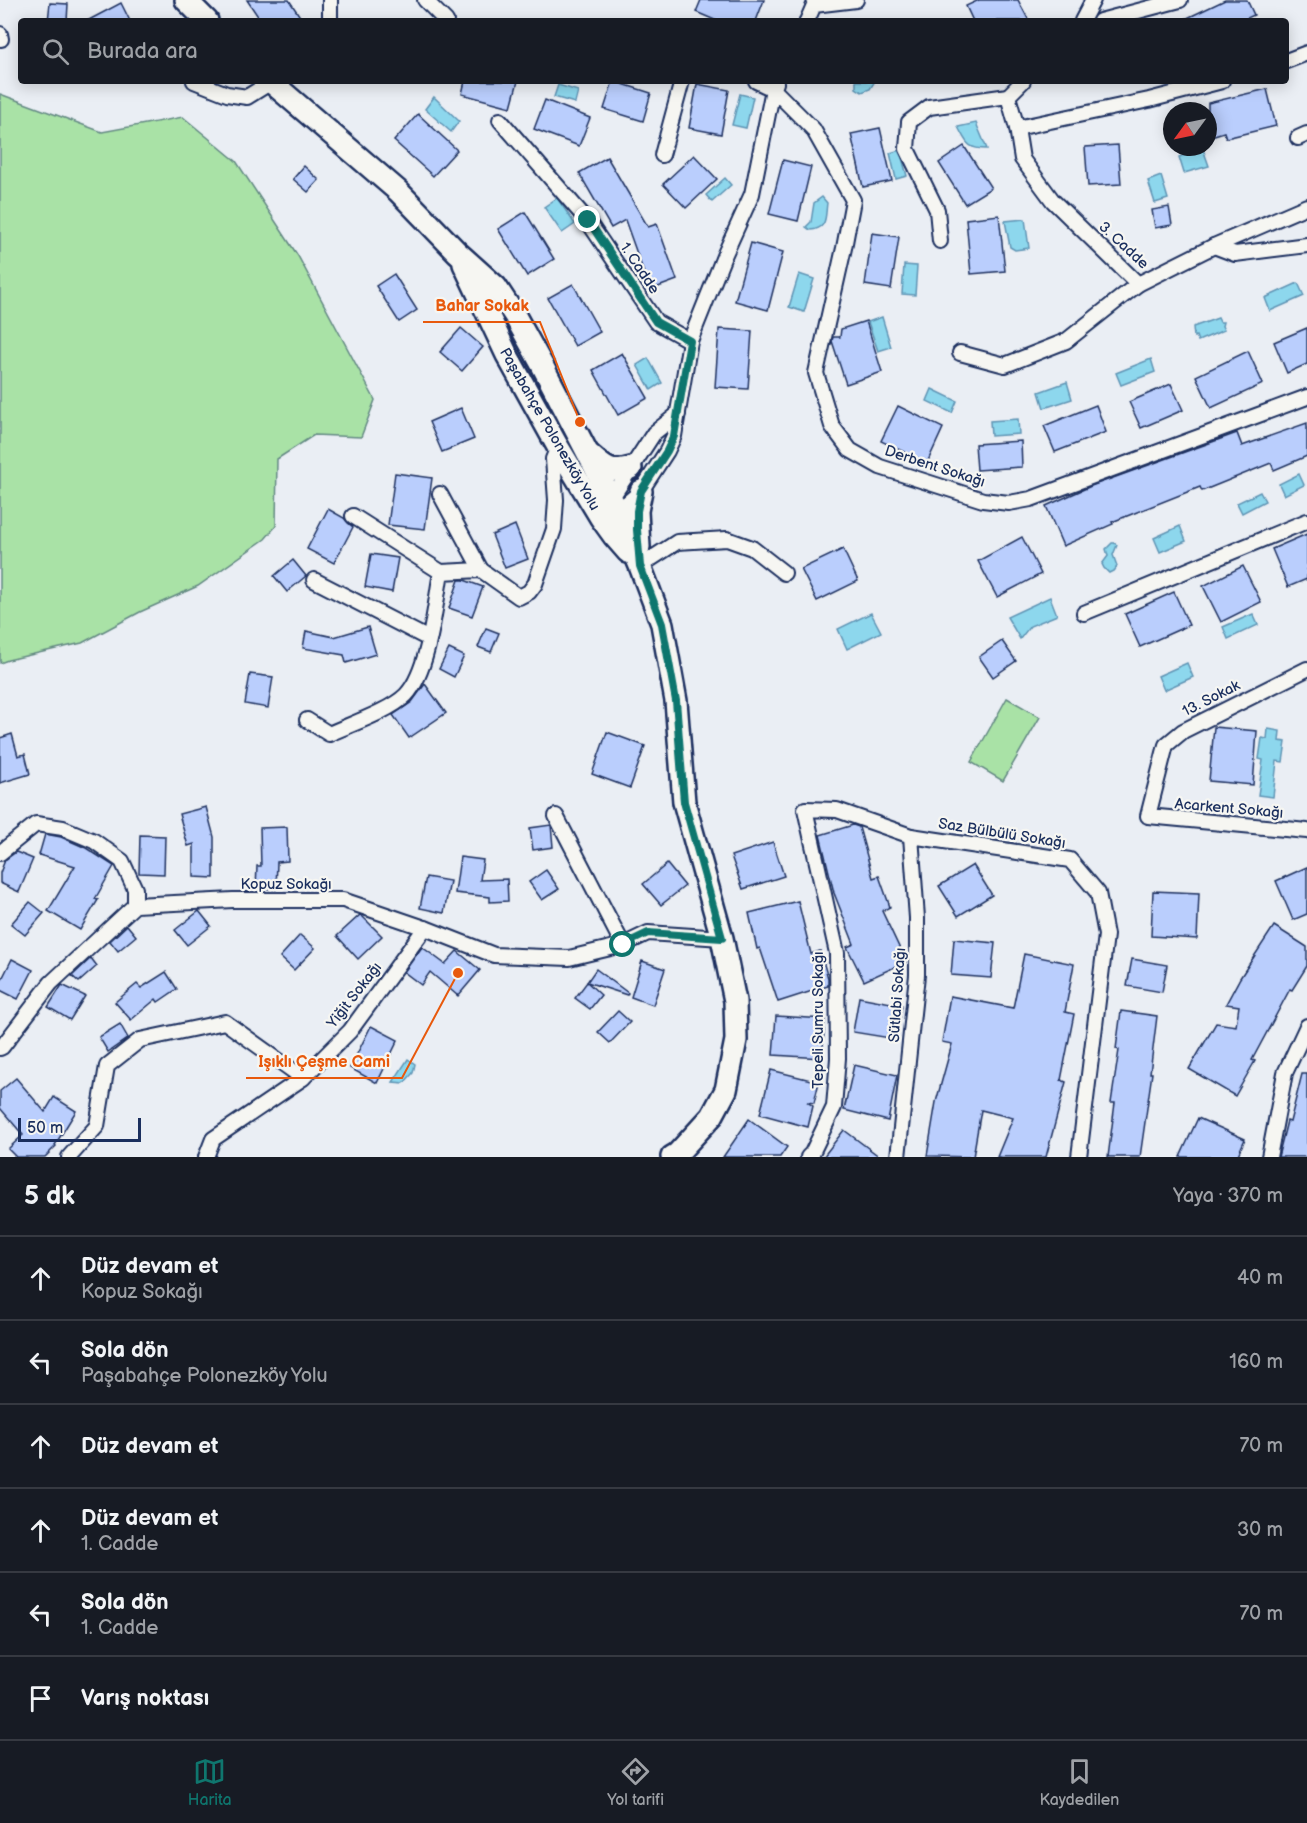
<!DOCTYPE html>
<html lang="tr">
<meta charset="utf-8">
<style>
:root{--surface:#171b24;--page:#20242c;--text:#f1f3f6;--muted:#9ea1a6;--line:#363941;--accent:#0f766e}
body{margin:0;font-family:"Balsamiq Sans",sans-serif;background:var(--page);color:var(--text)}
.compass{position:absolute;left:1163px;top:102px;width:54px;height:54px;border-radius:50%;background:var(--surface);box-shadow:0 3px 15px #0003;rotate:237deg}
.scale{position:absolute;left:18px;bottom:15px;width:123px;box-sizing:border-box;padding-left:6px;border:3px solid #1b2f5e;border-top:0;font-size:16px;line-height:21px;white-space:nowrap;color:#1b2f5e;-webkit-text-stroke:4px #f6f6f2;paint-order:stroke}
.stop{position:absolute;width:18px;height:18px;margin:-14px;border:4px solid #0f766e;border-radius:50%;background:#fff}
.stop.end{background:#0f766e;border-color:#fff;box-shadow:0 2px 6px #0008}
.list{margin:0;padding:0;list-style:none}
h2{display:flex;justify-content:space-between;align-items:center;height:78px;margin:0;padding:0 24px;font-size:26px}
h2 small{font-size:20px;font-weight:400;color:var(--muted)}
.list li{display:grid;grid-template-columns:39px 1fr auto;gap:18px;align-items:center;box-sizing:border-box;height:84px;padding:0 24px;border-top:2px solid var(--line)}
.list b{display:block;font-size:22px;white-space:nowrap}
.list p{margin:0;font-size:20px;white-space:nowrap;color:var(--muted)}
.list em{font-size:20px;font-style:normal;color:var(--muted)}
.icon{flex:none;width:33px;height:33px;fill:none;stroke:currentColor;stroke-width:2;stroke-linecap:round;stroke-linejoin:round}
.map{position:relative;flex:none;width:1307px;height:1157px;overflow:hidden}
.search{position:absolute;background:var(--surface);box-shadow:0 3px 15px #0003;left:18px;right:18px;top:18px;height:66px;display:flex;align-items:center;gap:15px;box-sizing:border-box;padding:0 21px;border-radius:6px;color:var(--muted);font-size:22px}
.sheet{height:582px;background:var(--surface)}
nav{display:flex;justify-content:space-around;align-items:center;box-sizing:border-box;height:84px;border-top:2px solid var(--line);background:var(--surface);font-size:16px;color:var(--muted)}
nav a{display:grid;justify-items:center;gap:3px}
nav .on{color:var(--accent)}
.map>svg:first-child{display:block}
.green{fill:#a9e2a6;stroke:#628882;stroke-width:1.5}
.water{fill:#8dd7ed;stroke:#5f94b4;stroke-width:1.5}
.building{fill:#bacefd;stroke:#1b2f5e;stroke-width:1.5}
.lines{fill:none;stroke-linecap:round;stroke-linejoin:round}
.minor-casing{stroke:#1b2f5e;stroke-width:18}
.primary-casing{stroke:#1b2f5e;stroke-width:26}
.minor{stroke:#f6f6f2;stroke-width:14}
.primary{stroke:#f6f6f2;stroke-width:21}
.route{stroke:#0f766e;stroke-width:8}
.labels{text-anchor:middle;stroke-width:4.5;stroke-linejoin:round;paint-order:stroke}
.street-label{font-size:15px;fill:#1b2f5e;stroke:#f6f6f2}
.leader{fill:none;stroke:#e8590c;stroke-width:2}
.callout-dot{fill:#e8590c;stroke:#f6f6f2;stroke-width:2}
.callout-label{font-size:16px;text-anchor:middle;font-weight:bold;fill:#e8590c;stroke:#f6f6f2;stroke-width:4.5;stroke-linejoin:round;paint-order:stroke}
</style>
<div class="map">
<svg width="1307" height="1157" viewBox="0 0 1307 1157">
<rect width="100%" height="100%" fill="#eaeef4"/>
<filter id="ink" filterUnits="userSpaceOnUse"><feTurbulence type="fractalNoise" baseFrequency=".0167" numOctaves="2"/><feDisplacementMap in="SourceGraphic" scale="12" xChannelSelector="R" yChannelSelector="G"/><feConvolveMatrix kernelMatrix="1 2 1 2 8 2 1 2 1" color-interpolation-filters="sRGB"/></filter>
<g filter="url(#ink)">
<g class="green">
<polygon points="0,94 102,132 183,117 236,161 298,256 375,400 361,437 314,435 277,459 276,526 265,539 198,586 140,612 82,643 8,660 0,663"/>
<polygon points="1007,698 1040,717 1003,781 971,762"/>
</g>
<g class="water">
<polygon points="856,81 875,81 870,89 862,92 856,88"/>
<polygon points="558,85 578,91 575,103 554,97"/>
<polygon points="740,94 753,97 746,128 732,125"/>
<polygon points="434,97 459,121 451,132 425,109"/>
<path d="M976,123l11,26c-20,0 -20,-6 -29,-22z"/>
<polygon points="1203,149 1209,166 1184,173 1179,157"/>
<polygon points="900,150 907,176 896,179 890,153"/>
<polygon points="1161,176 1168,199 1155,203 1148,181"/>
<polygon points="725,178 731,185 712,202 706,195"/>
<path d="M822,197l5,6c-2,14 1,26 -17,27l-4,-3 5,-5 3,-19z"/>
<polygon points="557,198 575,224 562,233 544,207"/>
<polygon points="1025,219 1029,248 1015,250 1010,247 1005,221"/>
<polygon points="904,265 917,266 915,295 902,294"/>
<polygon points="799,274 814,279 804,312 789,307"/>
<polygon points="1298,283 1304,296 1270,311 1265,298"/>
<polygon points="882,317 891,347 878,351 868,322"/>
<polygon points="1218,318 1220,322 1223,322 1222,326 1224,330 1198,341 1196,336 1194,337 1193,327"/>
<polygon points="648,358 662,383 651,390 637,365"/>
<polygon points="1151,359 1155,372 1121,385 1116,373"/>
<polygon points="1067,382 1072,399 1044,408 1039,392"/>
<polygon points="932,389 957,401 952,413 927,401"/>
<polygon points="1018,419 1019,434 991,436 990,421"/>
<polygon points="1299,474 1304,485 1284,495 1279,484"/>
<polygon points="1260,492 1265,501 1242,513 1237,503"/>
<polygon points="1180,526 1186,541 1160,552 1154,538"/>
<polygon points="1112,543 1114,543 1117,545 1113,555 1117,566 1115,570 1109,573 1104,568 1102,564 1108,556 1106,549"/>
<polygon points="1050,597 1057,615 1030,626 1020,639 1007,617"/>
<polygon points="871,613 881,632 847,649 838,629"/>
<polygon points="1253,614 1258,625 1228,639 1223,627"/>
<polygon points="1187,663 1193,677 1164,690 1158,676"/>
<polygon points="1268,729 1280,731 1279,741 1286,742 1283,762 1277,761 1273,797 1258,795 1263,760 1259,759 1262,738 1267,739"/>
<polygon points="408,1059 415,1064 413,1073 404,1083 393,1082"/>
</g>
<g class="building">
<polygon points="247,0 289,0 303,21 261,21"/>
<polygon points="701,0 764,0 756,21 717,21 696,12"/>
<polygon points="979,0 1018,0 1029,21 973,21 966,6"/>
<polygon points="1225,0 1247,0 1254,15 1241,21 1181,21"/>
<polygon points="50,3 68,4 67,21 48,21"/>
<polygon points="121,3 130,21 87,21"/>
<polygon points="465,81 518,81 511,107 462,94"/>
<polygon points="613,81 651,93 643,121 604,109"/>
<polygon points="697,84 729,90 721,134 689,128"/>
<polygon points="1267,89 1276,126 1226,138 1224,132 1208,137 1208,103"/>
<polygon points="545,100 590,118 579,146 534,129"/>
<polygon points="418,114 457,150 433,176 394,141"/>
<polygon points="880,128 892,181 863,187 851,134"/>
<polygon points="1118,145 1121,184 1088,186 1085,147"/>
<polygon points="964,146 991,188 965,204 939,163"/>
<polygon points="694,155 717,179 686,208 663,184"/>
<polygon points="607,157 648,227 657,224 677,280 650,290 625,220 611,228 579,173"/>
<polygon points="783,160 811,167 798,221 769,214"/>
<polygon points="304,166 319,180 308,192 293,179"/>
<polygon points="1169,207 1172,225 1155,228 1152,210"/>
<polygon points="525,212 554,259 527,276 498,229"/>
<polygon points="999,215 1005,271 971,274 966,219"/>
<polygon points="872,233 899,237 891,289 865,285"/>
<polygon points="751,243 783,252 768,310 735,301"/>
<polygon points="394,274 417,310 399,322 376,286"/>
<polygon points="573,284 600,332 575,346 548,298"/>
<polygon points="866,321 882,372 846,384 832,341 833,337 840,337 841,329"/>
<polygon points="461,328 483,347 462,371 440,352"/>
<polygon points="1307,328 1307,364 1287,373 1274,342"/>
<polygon points="719,329 752,331 748,389 715,387"/>
<polygon points="1248,351 1263,384 1211,408 1196,376"/>
<polygon points="622,353 648,398 618,415 593,370"/>
<polygon points="1171,384 1183,410 1141,428 1129,402"/>
<polygon points="1096,405 1106,432 1055,452 1044,426"/>
<polygon points="898,406 943,428 927,463 881,441"/>
<polygon points="461,408 474,439 442,452 429,422"/>
<polygon points="1307,423 1307,456 1274,470 1271,463 1202,491 1200,487 1112,522 1113,524 1063,546 1046,506 1091,486 1237,433 1242,446"/>
<polygon points="1021,441 1022,467 977,470 975,444"/>
<polygon points="395,473 432,478 425,529 388,525"/>
<polygon points="328,509 344,518 348,523 353,527 334,563 307,549"/>
<polygon points="515,525 528,559 505,568 492,535"/>
<polygon points="1307,534 1307,579 1288,587 1272,549"/>
<polygon points="1022,537 1041,574 997,597 978,561"/>
<polygon points="843,549 858,581 817,601 801,569"/>
<polygon points="371,554 398,558 392,592 365,587"/>
<polygon points="293,560 306,576 287,592 274,576"/>
<polygon points="1243,566 1261,602 1221,622 1203,586"/>
<polygon points="459,580 464,580 483,587 472,616 449,608"/>
<polygon points="1174,592 1189,625 1140,647 1125,614"/>
<polygon points="368,627 376,654 346,663 344,655 303,648 306,631 334,637"/>
<polygon points="486,628 499,633 491,652 478,647"/>
<polygon points="1002,641 1016,661 993,677 979,657"/>
<polygon points="449,649 464,656 454,677 439,669"/>
<polygon points="250,674 273,677 268,708 245,704"/>
<polygon points="425,684 446,713 409,738 393,715 412,702"/>
<polygon points="1214,727 1257,731 1253,785 1209,781"/>
<polygon points="607,732 645,746 630,788 592,774"/>
<polygon points="12,734 18,756 25,754 30,774 0,783 0,738"/>
<polygon points="206,807 214,837 214,878 194,877 194,844 188,846 179,814"/>
<polygon points="551,825 553,847 533,850 530,828"/>
<polygon points="853,825 859,827 873,878 879,876 890,907 882,911 906,962 864,981 847,947 854,944 834,893 820,835"/>
<polygon points="287,827 288,861 277,862 276,889 256,888 257,866 261,866 260,828"/>
<polygon points="45,834 61,837 86,848 114,866 95,899 98,900 80,930 48,911 75,866 39,855"/>
<polygon points="140,835 165,836 164,874 139,873"/>
<polygon points="773,842 784,876 743,889 731,856"/>
<polygon points="16,852 33,859 19,892 0,883 0,873 5,860"/>
<polygon points="460,857 483,860 480,880 507,879 508,901 490,902 490,897 455,893"/>
<polygon points="667,864 685,886 661,905 643,884"/>
<polygon points="973,865 992,895 958,916 939,886"/>
<polygon points="1307,867 1307,914 1293,920 1276,881"/>
<polygon points="546,870 559,889 542,900 529,882"/>
<polygon points="426,877 450,881 444,913 420,908"/>
<polygon points="1153,891 1199,893 1197,939 1151,936"/>
<polygon points="798,901 811,954 820,951 828,978 828,986 778,1002 760,948 757,949 749,913"/>
<polygon points="30,902 44,913 25,935 11,924"/>
<polygon points="199,911 211,926 187,945 175,930"/>
<polygon points="360,915 363,917 382,936 358,959 337,936"/>
<polygon points="127,925 136,936 118,951 110,941"/>
<polygon points="1274,926 1307,947 1307,966 1292,990 1290,989 1252,1060 1255,1061 1235,1096 1189,1069 1216,1023 1236,1026 1239,1006 1226,1004 1240,978"/>
<polygon points="300,935 315,948 294,970 280,957"/>
<polygon points="954,939 995,943 991,978 951,975"/>
<polygon points="422,947 445,964 457,951 480,970 458,996 430,972 421,985 404,972"/>
<polygon points="1024,954 1074,964 1065,1012 1074,1014 1061,1080 1066,1082 1046,1157 997,1157 1013,1118 981,1110 973,1157 927,1156 936,1102 952,1044 942,1042 950,996 1013,1008"/>
<polygon points="91,958 97,966 79,982 72,976"/>
<polygon points="12,959 33,970 18,999 0,990 0,983"/>
<polygon points="1132,959 1167,965 1162,992 1127,986"/>
<polygon points="642,961 665,969 653,1005 631,997"/>
<polygon points="596,969 628,993 627,995 587,982"/>
<polygon points="166,972 177,989 158,1002 156,999 131,1020 115,1002 137,984 141,988"/>
<polygon points="587,982 601,995 590,1009 575,998"/>
<polygon points="62,985 85,996 70,1020 48,1007"/>
<polygon points="859,997 902,1005 896,1039 853,1032"/>
<polygon points="618,1011 630,1022 610,1043 598,1032"/>
<polygon points="1121,1011 1157,1016 1150,1073 1152,1073 1140,1157 1108,1157 1115,1103 1111,1103 1119,1050 1116,1049"/>
<polygon points="776,1016 825,1019 822,1058 773,1055"/>
<polygon points="120,1024 128,1038 108,1052 99,1037"/>
<polygon points="371,1026 398,1040 377,1083 350,1068"/>
<polygon points="854,1065 897,1075 888,1121 844,1110"/>
<polygon points="771,1070 819,1082 814,1103 807,1102 813,1106 808,1127 760,1114"/>
<polygon points="1302,1074 1307,1074 1307,1157 1278,1157 1287,1121 1290,1122"/>
<polygon points="16,1078 45,1112 54,1097 76,1111 55,1145 56,1146 45,1157 16,1157 8,1149 23,1135 0,1108 0,1091"/>
<polygon points="1198,1118 1245,1139 1237,1157 1180,1157"/>
<polygon points="749,1119 787,1147 780,1157 723,1157"/>
<polygon points="844,1130 880,1157 823,1157"/>
</g>
<g class="lines">
<g class="minor-casing">
<g id="minor">
<polyline points="330,0 330,21"/>
<polyline points="425,0 446,21"/>
<polyline points="807,21 814,5 856,0"/>
<polyline points="1082,21 1093,0"/>
<polyline points="1100,21 1180,0"/>
<polyline points="0,34 1,39"/>
<polyline points="1286,61 1307,53"/>
<polyline points="194,81 227,94 247,97 271,82"/>
<polyline points="756,81 773,89 813,129 853,200 844,248 816,373 832,426 850,450 880,467 983,500 1009,503 1031,499 1307,397"/>
<polyline points="1023,81 1008,96 1017,128 1022,159 1053,201 1138,284 1214,246 1307,206"/>
<polyline points="500,120 587,220 656,322 690,341"/>
<polyline points="1017,128 1149,100 1222,81"/>
<polyline points="1298,138 1307,134"/>
<polyline points="662,155 682,81"/>
<polyline points="940,241 937,210 907,149 909,122 929,107 1008,96"/>
<polyline points="1214,246 1235,254 1307,245"/>
<polyline points="960,353 1005,365 1066,341 1138,284"/>
<polyline points="440,494 481,570"/>
<polyline points="611,499 654,433 678,414"/>
<polyline points="616,508 627,503 641,491 667,451 674,436 690,341 724,256 752,194 773,89 776,83"/>
<polyline points="353,516 441,572"/>
<polyline points="640,566 677,542 727,539 752,548 784,573"/>
<polyline points="314,580 429,639"/>
<polyline points="1084,613 1307,521"/>
<polyline points="1307,669 1183,731 1166,745 1148,816 1307,831"/>
<path d="M307,720l22,14c22,-10 61,-23 77,-39 23,-24 29,-89 35,-123l40,-2 38,27 10,-5 6,-8 19,-55 2,-29 -3,-41 5,-12"/>
<polyline points="556,816 623,945"/>
<polyline points="0,853 36,824 63,828 94,841 122,861 135,889 135,905"/>
<polyline points="0,1048 2,1047 51,983 135,905 233,900 343,900 425,928 494,955 569,958 623,945 648,933 722,938"/>
<polyline points="69,1157 97,1126 107,1066 140,1040 225,1022 303,1078 350,1031 425,928"/>
<polyline points="206,1157 213,1139 303,1078"/>
<polyline points="808,1157 812,1153 834,1107 838,1058 837,953 805,809 837,810 911,836 1070,860 1098,893 1106,935 1079,1157"/>
<polyline points="898,1157 917,975 917,918 911,836"/>
<polyline points="1269,1157 1285,1073 1307,1026"/>
</g>
</g>
<g class="primary-casing">
<g id="primary">
<polyline points="186,0 207,21"/>
<polyline points="270,81 398,191 457,252 496,287 515,316 542,365 616,508 640,566 662,624 676,701 684,802 722,938 735,1001 736,1040 726,1090 712,1116 677,1154 672,1157"/>
<polyline points="464,264 507,355 558,447 601,518 614,536 628,552"/>
<path d="M590,455c16,14 20,19 41,13"/>
<polyline points="639,547 637,511 641,491"/>
</g>
</g>
<use href="#minor" class="minor"/>
<use href="#primary" class="primary"/>
</g>
</g>
<g class="lines" filter="url(#ink)">
<polyline class="route" points="588,220 656,322 690,341 674,436 667,451 641,491 637,511 637,530 640,566 662,624 676,701 684,802 722,938 648,933 623,945"/>
</g>
<g class="labels">
<g class="street-label">
<text transform="translate(1124 245) rotate(43)" y="5">3. Cadde</text>
<text transform="translate(640 268) rotate(56)" y="5">1. Cadde</text>
<text transform="translate(550 429) rotate(60)" y="5">Paşabahçe Polonezköy Yolu</text>
<text transform="translate(935 466) rotate(18)" y="5">Derbent Sokağı</text>
<text transform="translate(1211 698) rotate(-27)" y="5">13. Sokak</text>
<text transform="translate(1229 808) rotate(5)" y="5">Acarkent Sokağı</text>
<text transform="translate(1002 833) rotate(9)" y="5">Saz Bülbülü Sokağı</text>
<text x="286" y="889">Kopuz Sokağı</text>
<text transform="translate(354 995) rotate(-52)" y="5">Yiğit Sokağı</text>
<text transform="translate(897 995) rotate(-86)" y="5">Sütlabi Sokağı</text>
<text transform="translate(818 1020) rotate(-90)" y="5">Tepeli Sumru Sokağı</text>
</g>
</g>
<path class="leader" d="M580 422L540 322H423M458 973L402 1078H246"/>
<g class="callout-dot">
<circle cx="580" cy="422" r="6"/>
<circle cx="458" cy="973" r="6"/>
</g>
<g class="callout-label">
<text x="482" y="311">Bahar Sokak</text>
<text x="324" y="1067">Işıklı Çeşme Cami</text>
</g>
</svg>
<svg class="compass" viewBox="-18 -18 36 36"><path d="M0-13l5 13h-10z" fill="#e53935"/><path d="M0 13l5-13h-10z" fill="#9ea1a6"/></svg>
<div class="scale">50 m</div>
<div class="stop" style="left:623px;top:945px"></div>
<div class="stop end" style="left:588px;top:220px"></div>
<div class="search"><svg class="icon" aria-label="search" viewBox="0 0 24 24"><circle cx="10" cy="10" r="6"/><path d="M15 15l6 6"/></svg>Burada ara</div>
</div>
<section class="sheet">
<h2>5 dk<small>Yaya · 370 m</small></h2>
<ul class="list">
<li><svg class="icon" aria-label="ahead" viewBox="0 0 24 24"><path d="M12 20V5M6 11l6-6 6 6"/></svg><div><b>Düz devam et</b><p>Kopuz Sokağı</p></div><em>40 m</em></li>
<li><svg class="icon" aria-label="left" viewBox="0 0 24 24"><path d="M17 20v-9H6M10 6l-5 5 5 5"/></svg><div><b>Sola dön</b><p>Paşabahçe Polonezköy Yolu</p></div><em>160 m</em></li>
<li><svg class="icon" aria-label="ahead" viewBox="0 0 24 24"><path d="M12 20V5M6 11l6-6 6 6"/></svg><div><b>Düz devam et</b></div><em>70 m</em></li>
<li><svg class="icon" aria-label="ahead" viewBox="0 0 24 24"><path d="M12 20V5M6 11l6-6 6 6"/></svg><div><b>Düz devam et</b><p>1. Cadde</p></div><em>30 m</em></li>
<li><svg class="icon" aria-label="left" viewBox="0 0 24 24"><path d="M17 20v-9H6M10 6l-5 5 5 5"/></svg><div><b>Sola dön</b><p>1. Cadde</p></div><em>70 m</em></li>
<li><svg class="icon" aria-label="arrive" viewBox="0 0 24 24"><path d="M6 21V4h12l-3 4 3 4H6"/></svg><div><b>Varış noktası</b></div></li>
</ul>
</section>
<nav>
<a class="on"><svg class="icon" aria-label="map" viewBox="0 0 24 24"><path d="M3 6l6-2 6 2 6-2v14l-6 2-6-2-6 2zM9 4v14M15 6v14"/></svg>Harita</a>
<a><svg class="icon" aria-label="directions" viewBox="0 0 24 24"><path d="M12 3l9 9-9 9-9-9zM9 14v-3h6M13 9l2 2-2 2"/></svg>Yol tarifi</a>
<a><svg class="icon" aria-label="saved" viewBox="0 0 24 24"><path d="M7 4h10v16l-5-4-5 4z"/></svg>Kaydedilen</a>
</nav>
